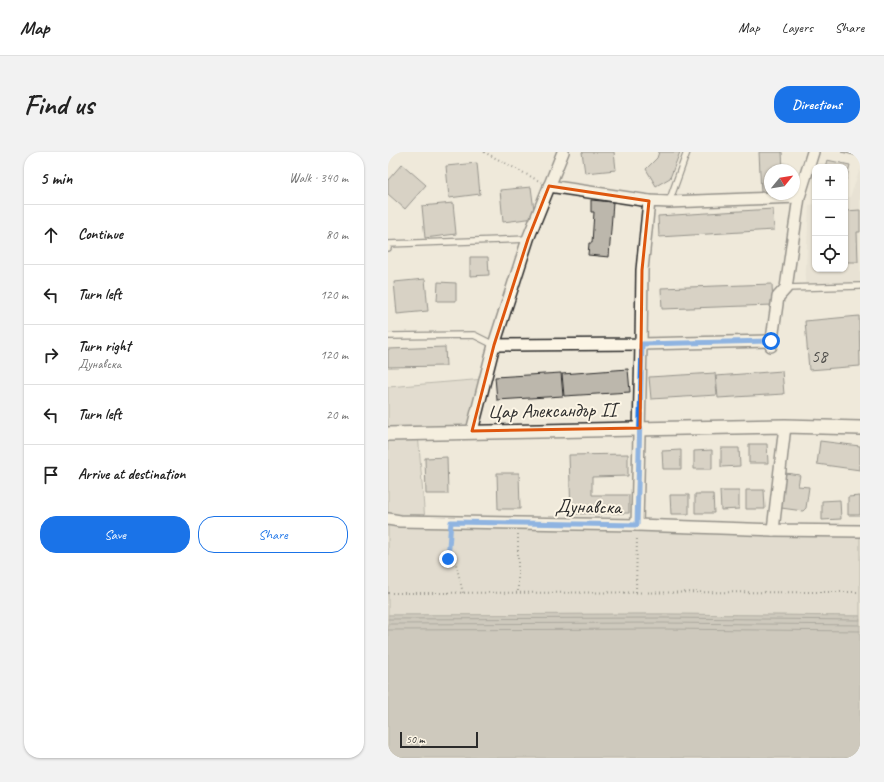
<!DOCTYPE html>
<meta charset="utf-8">
<style>
:root{--surface:#fff;--page:#f2f2f2;--text:#222;--muted:#767676;--line:#e0e0e0;--accent:#1a73e8}
body{margin:0;font-family:Caveat,sans-serif;background:var(--page);color:var(--text)}
.controls{position:absolute;right:12px;top:12px;display:grid;overflow:hidden;border-radius:8px;box-shadow:0 1px 3px #0004}
.controls button{width:36px;height:36px;display:grid;place-items:center;padding:0;border:0;border-bottom:1px solid var(--line);background:var(--surface);color:var(--text);font:20px sans-serif}
.compass{position:absolute;left:376px;top:12px;width:36px;height:36px;border-radius:50%;background:var(--surface);box-shadow:0 1px 3px #0004;rotate:60deg}
.scale{position:absolute;left:12px;bottom:10px;width:78px;box-sizing:border-box;padding-left:4px;border:2px solid #2b2b2b;border-top:0;font-size:11px;line-height:14px;white-space:nowrap;color:#2b2b2b;-webkit-text-stroke:3px #fcf5e5;paint-order:stroke}
.stop{position:absolute;width:12px;height:12px;margin:-9px;border:3px solid #1a73e8;border-radius:50%;background:#fff}
.stop.end{background:#1a73e8;border-color:#fff;box-shadow:0 1px 4px #0008}
.list{margin:0;padding:0;list-style:none}
h2{display:flex;justify-content:space-between;align-items:center;height:52px;margin:0;padding:0 16px;font-size:17px}
h2 small{font-size:13px;font-weight:400;color:var(--muted)}
.list li{display:grid;grid-template-columns:26px 1fr auto;gap:12px;align-items:center;box-sizing:border-box;height:60px;padding:0 16px;border-top:1px solid var(--line)}
.list b{display:block;font-size:15px;white-space:nowrap}
.list p{margin:0;font-size:13px;white-space:nowrap;color:var(--muted)}
.list em{font-size:13px;font-style:normal;color:var(--muted)}
.actions{display:flex;gap:8px;padding:12px 16px}
.actions a{flex:1;padding:9px 0;border:1px solid var(--accent);border-radius:16px;text-align:center;font-size:14px;color:var(--accent)}
.actions .main{background:var(--accent);color:#fff}
.icon{flex:none;width:22px;height:22px;fill:none;stroke:currentColor;stroke-width:2;stroke-linecap:round;stroke-linejoin:round}
.map{position:relative;flex:none;width:472px;height:606px;overflow:hidden;border-radius:16px}
header{display:flex;align-items:center;gap:24px;box-sizing:border-box;height:56px;padding:0 20px;background:var(--surface);border-bottom:1px solid var(--line)}
header strong{font-size:19px}
nav{display:flex;gap:22px;margin-inline-start:auto;font-size:14px}
.intro{display:flex;align-items:center;justify-content:space-between;box-sizing:border-box;height:96px;padding:0 24px}
h1{margin:0;font-size:28px}
.button{padding:10px 18px;border-radius:16px;background:var(--accent);color:#fff;font-size:14px;font-weight:700}
main{display:flex;gap:24px;padding:0 24px}
aside{flex:1;background:var(--surface);border-radius:16px;box-shadow:0 1px 3px #0004}
.map>svg:first-child{display:block}
.built{fill:#e0dacc}
.green{fill:#d2cdc0;stroke:#7e7c76}
.water{fill:#a6a399;stroke:#75736d}
.lines{fill:none;stroke-linecap:round;stroke-linejoin:round}
.shore{stroke:#5c5b57;stroke-width:1}
.building{fill:#bcb7ac;stroke:#2b2b2b}
.service-casing{stroke:#2b2b2b;stroke-width:8}
.minor-casing{stroke:#2b2b2b;stroke-width:14}
.tertiary-casing{stroke:#2b2b2b;stroke-width:16}
.path{stroke:#2b2b2b;stroke-width:2;stroke-dasharray:1 3;stroke-linecap:butt}
.service{stroke:#fcf5e5;stroke-width:5.5}
.minor{stroke:#fcf5e5;stroke-width:11}
.tertiary{stroke:#fcf5e5;stroke-width:13}
.route{stroke:#1a73e8;stroke-width:5}
.marked{fill:none;stroke:#df570e;stroke-width:3;stroke-linejoin:round}
.labels{text-anchor:middle;stroke-width:4;stroke-linejoin:round;paint-order:stroke}
.number-label{font-size:18px;fill:#4f4e4b}
.street-label{font-size:20px;fill:#2b2b2b;stroke:#fcf5e5}
</style>
<header>
<strong>Map</strong>
<nav><a>Map</a><a>Layers</a><a>Share</a></nav>
</header>
<div class="intro"><h1>Find us</h1><a class="button">Directions</a></div>
<main>
<aside>
<h2>5 min<small>Walk · 340 m</small></h2>
<ul class="list">
<li><svg class="icon" aria-label="ahead" viewBox="0 0 24 24"><path d="M12 20V5M6 11l6-6 6 6"/></svg><div><b>Continue</b></div><em>80 m</em></li>
<li><svg class="icon" aria-label="left" viewBox="0 0 24 24"><path d="M17 20v-9H6M10 6l-5 5 5 5"/></svg><div><b>Turn left</b></div><em>120 m</em></li>
<li><svg class="icon" aria-label="right" viewBox="0 0 24 24"><path d="M7 20v-9h11M14 6l5 5-5 5"/></svg><div><b>Turn right</b><p>Дунавска</p></div><em>120 m</em></li>
<li><svg class="icon" aria-label="left" viewBox="0 0 24 24"><path d="M17 20v-9H6M10 6l-5 5 5 5"/></svg><div><b>Turn left</b></div><em>20 m</em></li>
<li><svg class="icon" aria-label="arrive" viewBox="0 0 24 24"><path d="M6 21V4h12l-3 4 3 4H6"/></svg><div><b>Arrive at destination</b></div></li>
</ul>
<div class="actions"><a class="main">Save</a><a>Share</a></div>
</aside>
<div class="map">
<svg width="472" height="606" viewBox="0 0 472 606">
<rect width="100%" height="100%" fill="#efe9da"/>
<filter id="ink" filterUnits="userSpaceOnUse"><feTurbulence type="fractalNoise" baseFrequency=".025" numOctaves="2"/><feDisplacementMap in="SourceGraphic" scale="8" xChannelSelector="R" yChannelSelector="G"/><feConvolveMatrix kernelMatrix="1 2 1 2 8 2 1 2 1" color-interpolation-filters="sRGB"/></filter>
<g filter="url(#ink)">
<polygon class="built" points="472,17 472,134 417,136 421,53 427,52 427,117 457,117 457,46 462,45"/>
<polygon class="green" points="97,227 84,279 30,281 37,369 472,379 472,464 275,462 0,463 0,235"/>
<polygon class="water" points="275,462 472,464 472,606 0,606 0,463"/>
<g class="lines">
<g class="shore">
<polyline points="0,467 275,466 472,468"/>
<polyline points="0,472 275,471 472,473"/>
<polyline points="0,478 275,477 472,479"/>
</g>
</g>
<g class="building">
<polygon points="194,0 226,0 228,18 197,21"/>
<polygon points="271,0 292,0 282,26 268,34 258,17 269,6"/>
<polygon points="371,0 394,0 395,18 382,18 382,41 373,42"/>
<polygon points="453,0 471,0 470,4"/>
<polygon points="439,8 462,13 458,28 457,27 457,15 437,15"/>
<polygon points="89,11 92,42 61,46 58,14"/>
<polygon points="14,12 38,33 17,57 0,42 0,28"/>
<polygon points="143,35 147,66 115,70 112,38"/>
<polygon points="203,48 225,50 221,105 200,103 201,91 204,91 206,60 203,60"/>
<polygon points="65,51 68,82 37,86 34,54"/>
<polygon points="385,57 386,78 271,85 270,64"/>
<polygon points="472,58 472,80 469,80 470,110 457,110 458,59"/>
<polygon points="82,105 100,105 101,123 82,124"/>
<polygon points="37,127 40,159 9,162 6,130"/>
<polygon points="50,130 68,131 68,149 49,149"/>
<polygon points="384,132 385,153 274,157 273,136"/>
<polygon points="471,164 472,214 421,218 417,169"/>
<polygon points="57,195 58,214 0,215 0,197"/>
<polygon points="240,217 242,240 176,244 174,222"/>
<polygon points="394,219 396,242 330,246 328,224"/>
<polygon points="173,221 175,244 109,248 107,225"/>
<polygon points="327,221 329,243 263,247 261,225"/>
<polygon points="432,289 472,294 472,318 429,312"/>
<polygon points="361,292 379,292 380,311 361,311"/>
<polygon points="333,296 351,296 352,314 333,315"/>
<polygon points="293,298 293,317 275,317 274,299"/>
<polygon points="324,298 324,317 306,317 306,299"/>
<polygon points="240,302 240,324 204,325 204,343 241,343 241,361 183,362 181,303"/>
<polygon points="59,305 60,342 38,342 37,306"/>
<polygon points="109,321 131,321 132,357 110,357"/>
<polygon points="397,321 412,323 410,334 421,335 418,356 415,359 393,356"/>
<polygon points="358,338 376,338 377,357 358,357"/>
<polygon points="332,339 351,339 351,357 333,358"/>
<polygon points="307,342 325,342 326,361 307,361"/>
<polygon points="282,343 301,343 301,362 283,362"/>
<polygon points="472,344 472,363 460,363 460,345"/>
<polygon points="452,348 453,367 434,368 434,349"/>
</g>
<g class="lines">
<g class="service-casing">
<g id="service">
<polyline points="281,50 299,0"/>
<polyline points="0,96 0,92 140,87"/>
<polyline points="398,136 472,134"/>
<polyline points="0,184 86,183 106,193"/>
</g>
</g>
<g class="minor-casing">
<g id="minor">
<polyline points="161,34 261,49"/>
<polyline points="106,193 253,192 254,118 261,49 281,50 411,45"/>
<polyline points="383,194 390,145 398,136 411,45 425,0"/>
<polyline points="84,279 106,193 140,87 175,0"/>
<polyline points="0,367 12,369 249,373 385,378 472,379"/>
<polyline points="249,373 253,192 383,189"/>
<polyline points="385,378 397,274"/>
</g>
</g>
<g class="tertiary-casing">
<polyline id="tertiary" points="0,282 397,274 472,276"/>
</g>
<g class="path">
<polyline points="96,0 153,30"/>
<polyline points="62,381 60,407 68,412 75,441"/>
<polyline points="130,382 130,441"/>
<polyline points="248,440 249,384"/>
<polyline points="0,441 472,440"/>
</g>
<use href="#service" class="service"/>
<use href="#minor" class="minor"/>
<use href="#tertiary" class="tertiary"/>
</g>
</g>
<g class="lines" filter="url(#ink)">
<polyline class="route" points="60,407 63,370 249,373 254,192 383,189"/>
</g>
<path d="M0 0H472V606H0ZM161,34l100,15 -7,69 -2,158 -168,3 22,-86 34,-106z" fill="#efe9da" fill-opacity=".55" fill-rule="evenodd"/>
<path class="marked" d="M161,34l100,15 -7,69 -2,158 -168,3 22,-86 34,-106z"/>
<g class="labels">
<g class="number-label">
<text x="431" y="210">58</text>
</g>
<g class="street-label">
<text transform="translate(164 258) rotate(-1)" y="7">Цар Александър II</text>
<text transform="translate(200 354) rotate(1)" y="7">Дунавска</text>
</g>
</g>
</svg>
<div class="controls">
<button>+</button>
<button>−</button>
<button><svg class="icon" aria-label="locate" viewBox="0 0 24 24"><circle cx="12" cy="12" r="6"/><path d="M12 2v4M12 18v4M2 12h4M18 12h4"/></svg></button>
</div>
<svg class="compass" viewBox="-18 -18 36 36"><path d="M0-13l5 13h-10z" fill="#e53935"/><path d="M0 13l5-13h-10z" fill="#767676"/></svg>
<div class="scale">50 m</div>
<div class="stop" style="left:383px;top:189px"></div>
<div class="stop end" style="left:60px;top:407px"></div>
</div>
</main>
